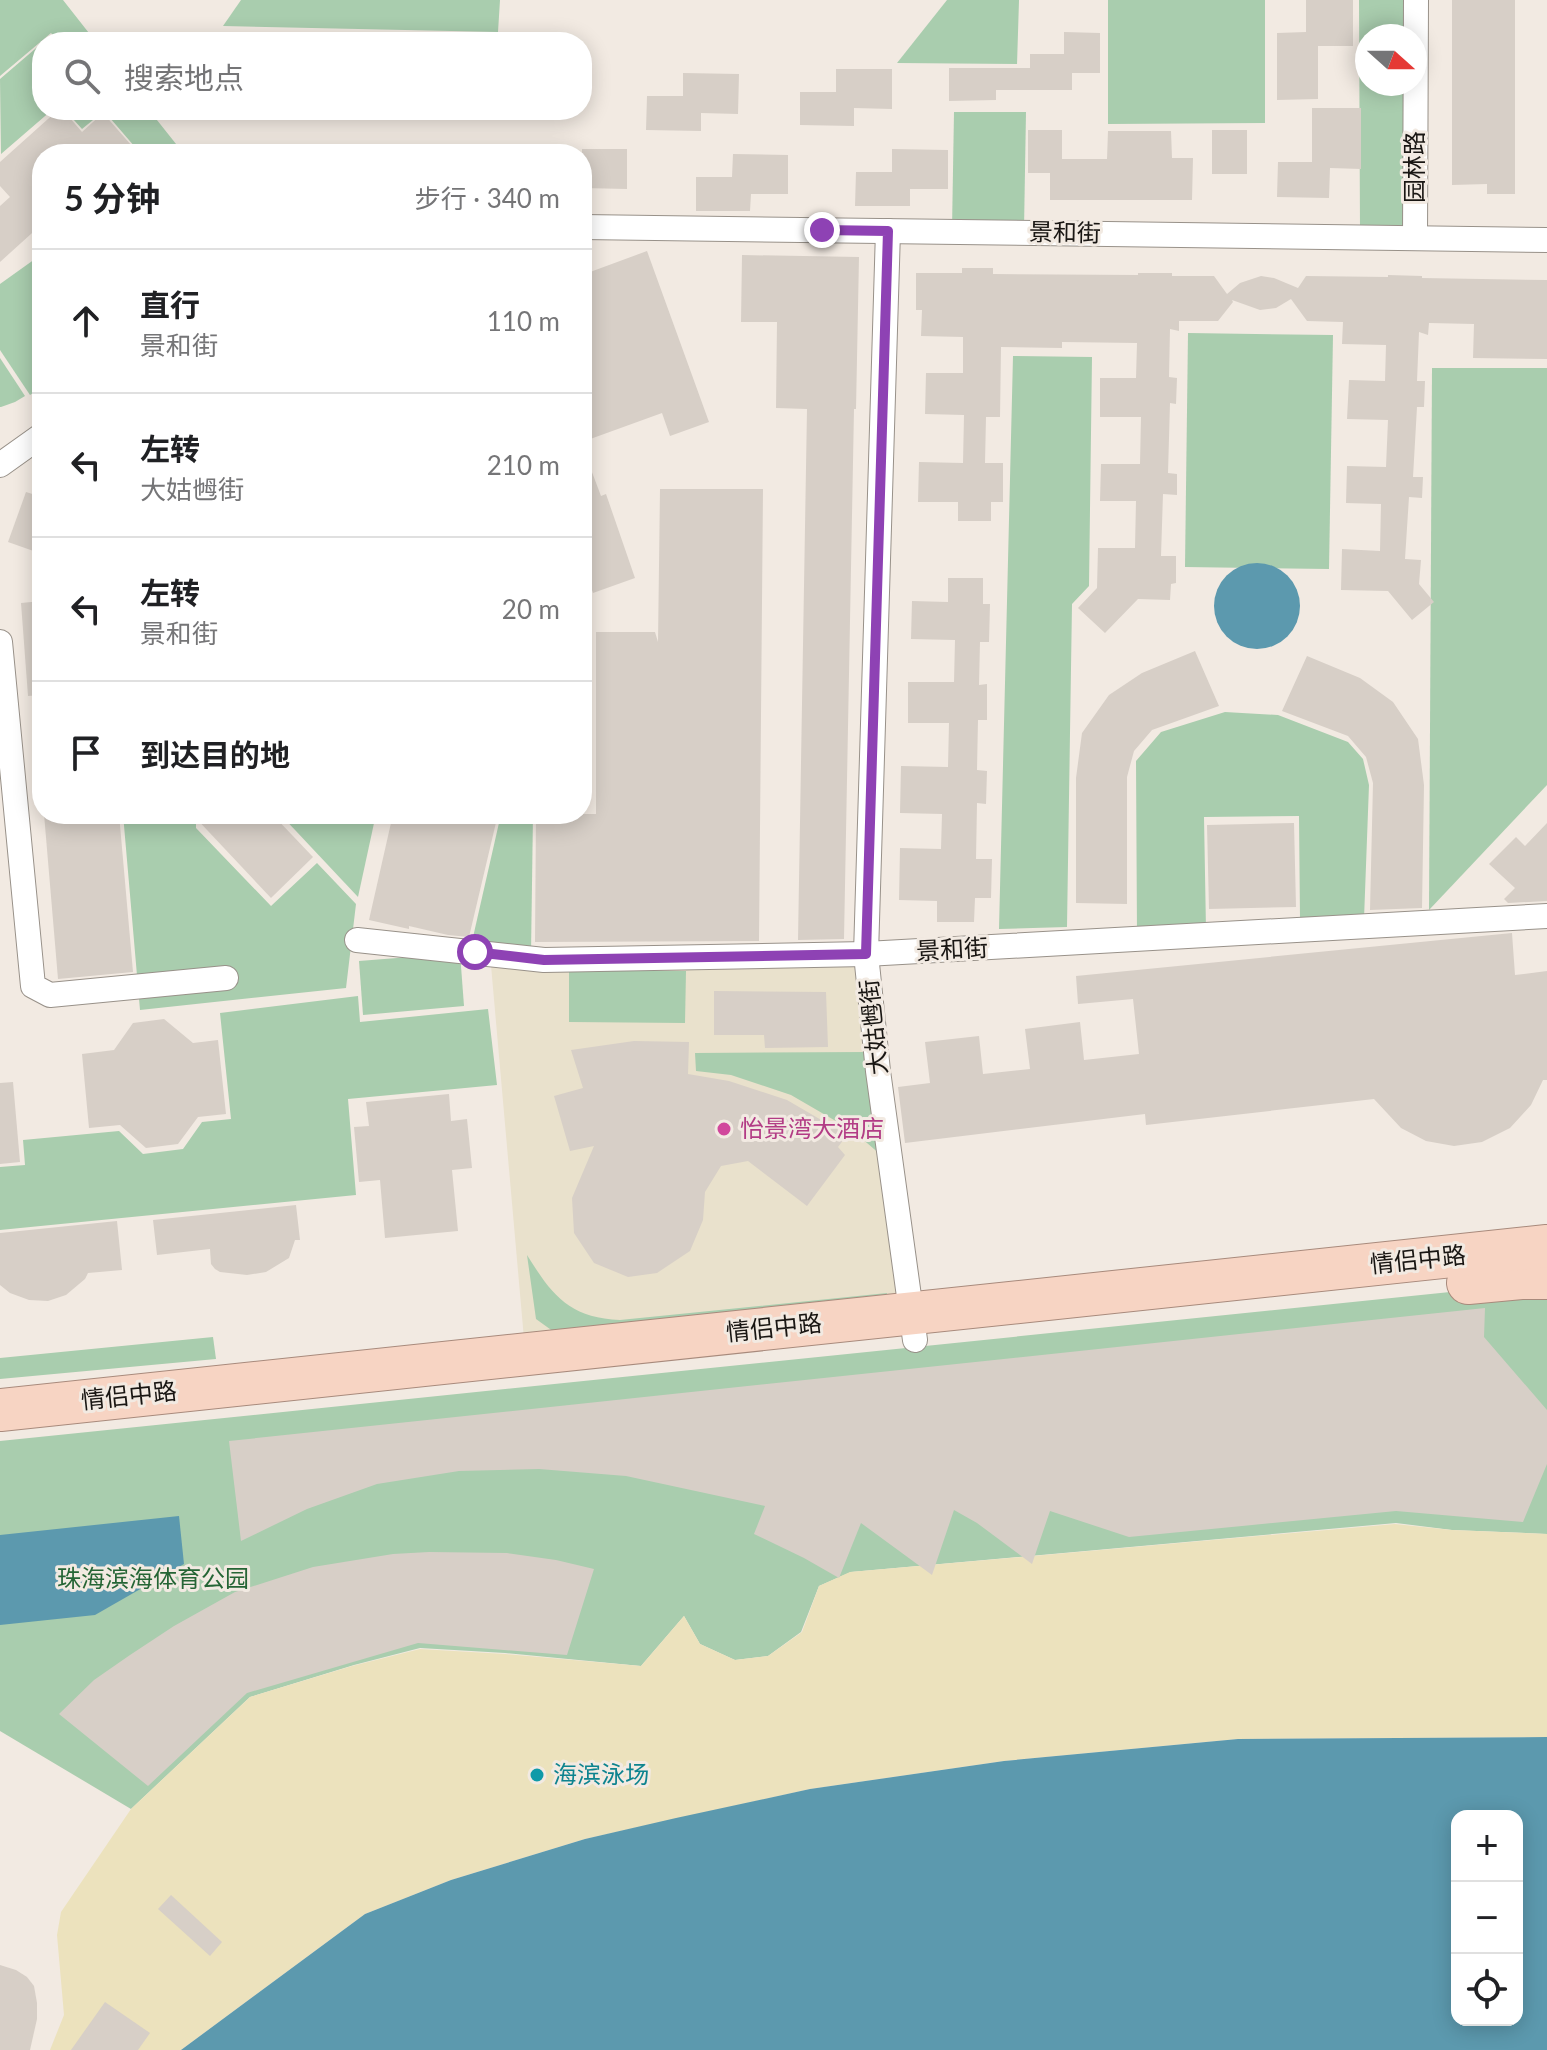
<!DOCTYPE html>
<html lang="zh">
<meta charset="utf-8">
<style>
:root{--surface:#fff;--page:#f6f6f6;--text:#202124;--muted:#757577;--line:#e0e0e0}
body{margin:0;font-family:Lato,"Noto Sans SC",sans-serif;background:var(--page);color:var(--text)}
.controls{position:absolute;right:24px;bottom:24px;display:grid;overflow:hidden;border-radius:16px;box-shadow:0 4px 20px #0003}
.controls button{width:72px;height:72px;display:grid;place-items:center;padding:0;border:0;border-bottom:2px solid var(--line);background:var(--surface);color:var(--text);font:40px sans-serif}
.compass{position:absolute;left:1355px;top:24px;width:72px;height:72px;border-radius:50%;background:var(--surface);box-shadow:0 4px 20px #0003;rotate:111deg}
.stop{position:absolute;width:24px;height:24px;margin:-18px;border:6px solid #8e42b4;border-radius:50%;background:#fff}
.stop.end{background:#8e42b4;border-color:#fff;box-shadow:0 2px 8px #0008}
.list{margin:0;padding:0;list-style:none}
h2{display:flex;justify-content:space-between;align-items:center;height:104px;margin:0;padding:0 32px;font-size:34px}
h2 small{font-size:26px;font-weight:400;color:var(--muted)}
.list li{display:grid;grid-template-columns:52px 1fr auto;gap:24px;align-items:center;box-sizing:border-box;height:144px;padding:0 32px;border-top:2px solid var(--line)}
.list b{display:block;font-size:30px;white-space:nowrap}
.list p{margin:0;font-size:26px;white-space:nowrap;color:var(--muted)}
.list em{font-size:26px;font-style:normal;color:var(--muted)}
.icon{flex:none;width:44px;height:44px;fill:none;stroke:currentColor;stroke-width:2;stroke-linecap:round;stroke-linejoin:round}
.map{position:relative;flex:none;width:1547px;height:2050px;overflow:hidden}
.search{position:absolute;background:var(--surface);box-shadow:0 4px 20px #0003;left:32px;top:32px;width:560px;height:88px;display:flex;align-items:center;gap:20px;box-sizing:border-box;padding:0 28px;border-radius:32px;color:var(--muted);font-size:30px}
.panel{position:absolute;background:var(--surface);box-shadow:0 4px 20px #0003;left:32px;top:144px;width:560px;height:680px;border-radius:32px}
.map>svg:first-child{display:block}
.commercial{fill:#e9e1cc}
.green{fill:#a9cdae}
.sand{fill:#ece2bd}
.water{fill:#5c99ae;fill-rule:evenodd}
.building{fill:#d7cfc7}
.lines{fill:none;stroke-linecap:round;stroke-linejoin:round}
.minor-casing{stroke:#989189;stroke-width:26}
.trunk-casing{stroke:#a88a7c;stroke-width:44}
.minor{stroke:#fff;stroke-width:24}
.trunk{stroke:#f7d4c3;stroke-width:42}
.route{stroke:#8e42b4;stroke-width:10}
.hotel-dot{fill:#d1479c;stroke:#f2eae2;stroke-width:3}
.culture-dot{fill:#0f9aa8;stroke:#f2eae2;stroke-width:3}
.labels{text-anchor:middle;stroke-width:6;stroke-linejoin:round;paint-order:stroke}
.street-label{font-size:24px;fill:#191613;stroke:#f2eae2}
.hotel-label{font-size:24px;fill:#b23c85;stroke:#f2eae2;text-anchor:start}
.park-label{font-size:24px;fill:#256535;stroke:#f2eae2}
.culture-label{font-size:24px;fill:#0d838f;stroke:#f2eae2;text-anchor:start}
</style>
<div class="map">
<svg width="1547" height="2050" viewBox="0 0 1547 2050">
<rect width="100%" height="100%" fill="#f2eae2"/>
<polygon class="commercial" points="490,954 866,955 906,1298 524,1339"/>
<g class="green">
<polygon points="0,0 63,0 96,42 59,42 51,33 0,76"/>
<polygon points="241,0 500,0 498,32 223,26"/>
<polygon points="947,0 1019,0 1017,64 897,63"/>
<polygon points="1108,0 1265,0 1265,123 1108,124"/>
<polygon points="1359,0 1408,0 1409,36 1367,36 1367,84 1409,84 1409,233 1360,231"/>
<polygon points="42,43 42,110 52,110 1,154 0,79"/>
<polygon points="65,110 149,110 184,154 141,154 104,111 82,129"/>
<polygon points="954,112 1026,112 1024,229 952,229"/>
<polygon points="42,254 42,387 30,395 0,350 0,284"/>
<polygon points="1188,333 1333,335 1329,569 1185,567"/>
<polygon points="1013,356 1092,357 1089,586 1072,604 1067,927 999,929"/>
<polygon points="0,358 25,396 15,402 1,407 0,407"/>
<polygon points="1432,368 1547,368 1547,785 1429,910"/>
<polygon points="1225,712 1278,715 1348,742 1363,759 1369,785 1364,919 1300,919 1299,816 1204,817 1206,930 1137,933 1136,761 1161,732"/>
<polygon points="123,814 196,814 196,828 271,906 317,863 356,904 346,988 140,1010"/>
<polygon points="280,814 376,814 358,897"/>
<polygon points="501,814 533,814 531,953 471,946"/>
<polygon points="460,953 464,1006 363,1015 359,961"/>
<polygon points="569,971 686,971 685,1023 569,1022"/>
<polygon points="358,996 360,1022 488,1009 497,1085 348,1099 356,1195 0,1230 0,1167 25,1165 23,1140 119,1131 143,1154 183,1149 202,1122 231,1119 220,1013"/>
<polygon points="868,1052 881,1155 853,1131 791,1095 731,1075 696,1071 695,1053"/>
<path d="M527,1255c25,40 42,63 93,65l267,-27 -1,6 -332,33 -18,-13z"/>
<polygon points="1489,1288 1547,1289 1547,1534 1452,1530 1396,1523 851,1572 819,1586 801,1632 768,1656 735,1660 700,1644 684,1616 641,1666 505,1653 420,1648 354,1665 250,1697 131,1809 0,1731 0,1441"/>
<polygon points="213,1337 216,1359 0,1379 0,1358"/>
</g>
<polygon class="sand" points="1395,1524 1452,1530 1547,1534 1547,1737 1238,1739 1004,1761 810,1789 585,1839 451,1880 365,1914 181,2050 50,2050 64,2015 57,1935 61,1912 131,1809 250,1697 352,1666 420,1649 505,1654 641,1666 684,1616 700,1644 735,1660 768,1656 802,1632 819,1586 850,1572"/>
<g class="water">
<circle cx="1257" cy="606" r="43"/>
<polygon points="179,1516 184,1564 95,1615 0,1625 0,1535"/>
<path d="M1547,1737v313h-1366l184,-136 86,-34 134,-41 91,-21 134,-29 194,-28 234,-22zM1457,1816h60v204h-60z"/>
</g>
<g class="building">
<polygon points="1306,0 1353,0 1353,46 1318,46 1318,99 1277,100 1277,33 1306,32"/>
<polygon points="1452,0 1515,0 1515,194 1487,194 1487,184 1452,185"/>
<polygon points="1064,32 1100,33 1100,73 1072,73 1072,90 996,90 996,100 949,101 949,68 1030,68 1030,54 1064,54"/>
<polygon points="836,69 892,69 892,109 854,108 854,126 800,125 800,92 836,92"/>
<polygon points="683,73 739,74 738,114 701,113 701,131 646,130 647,96 683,96"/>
<polygon points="1312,108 1361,108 1361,169 1330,168 1329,198 1277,197 1278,162 1312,162"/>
<polygon points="58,110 63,110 82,132 103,113 139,154 42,154 42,224 0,262 0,206 10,197 0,186 0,162"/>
<polygon points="1028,130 1062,130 1062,159 1107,159 1108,131 1171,131 1172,158 1193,158 1192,200 1050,200 1050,173 1028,173"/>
<rect x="1212" y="130" width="35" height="44"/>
<polygon points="582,149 627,149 627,189 582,188"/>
<polygon points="892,149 948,150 948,189 910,189 910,206 855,206 856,172 892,172"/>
<polygon points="733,154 788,155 788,194 751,194 750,211 696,211 696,177 732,177"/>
<polygon points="647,251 709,422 670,436 662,413 582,442 582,275"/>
<polygon points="742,255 859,257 856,409 854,409 844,939 798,940 807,409 776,408 777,322 741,322"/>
<polygon points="962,268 993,268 993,274 1138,275 1138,273 1172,273 1172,276 1214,276 1227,294 1240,283 1261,276 1274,278 1298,288 1306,276 1388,277 1388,275 1422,276 1422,278 1547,280 1547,359 1473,358 1474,324 1429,323 1428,335 1419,332 1417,381 1425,381 1424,407 1417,407 1413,477 1423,477 1422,498 1409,497 1405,559 1421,560 1419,584 1434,602 1412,620 1388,591 1341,590 1342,549 1380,551 1381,504 1346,503 1347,466 1386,467 1388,420 1347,419 1349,380 1385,381 1386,345 1342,344 1343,322 1307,321 1291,299 1276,308 1260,310 1232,300 1233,302 1218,321 1179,321 1179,331 1170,329 1169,377 1177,378 1176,404 1170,403 1168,473 1177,474 1177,495 1163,494 1161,556 1176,556 1176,583 1171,584 1170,600 1138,599 1105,633 1078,608 1097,588 1098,548 1135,548 1136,501 1100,501 1101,464 1140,464 1141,417 1100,417 1100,378 1136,378 1137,343 1062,342 1062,348 1001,347 1000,417 986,417 985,463 1003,463 1003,502 991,502 991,521 958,521 958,502 918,502 919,462 963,463 964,415 925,414 926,373 963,373 963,337 921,336 922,310 916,310 916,273 962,273"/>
<polygon points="584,451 601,496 606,494 635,578 593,593 582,561 582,452"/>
<polygon points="660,489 763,489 759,941 535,942 536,814 596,814 596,632 655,632 658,642"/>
<polygon points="26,492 42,497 42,554 8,542"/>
<polygon points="948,578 983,578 983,604 990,604 989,642 980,642 979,685 987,684 987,720 978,720 977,770 987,771 986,804 977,803 976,859 992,859 991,898 975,898 974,922 937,922 937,901 899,900 900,848 941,849 942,814 900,813 901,766 948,767 949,723 908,723 908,682 954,682 955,640 911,639 912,601 948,602"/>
<polygon points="42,601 42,695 28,696 21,603"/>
<polygon points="1195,651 1219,706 1152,730 1134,751 1127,777 1127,904 1076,903 1076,778 1082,733 1109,695 1142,673"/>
<polygon points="1307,656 1360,678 1393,702 1418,739 1424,785 1422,908 1370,910 1373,783 1366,757 1348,736 1282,711"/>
<polygon points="44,814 119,814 133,972 58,979"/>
<polygon points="192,814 272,814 313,857 271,898"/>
<polygon points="393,814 498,814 469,937 448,935 409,926 409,929 369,920"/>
<polygon points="1294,823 1296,907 1209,909 1207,825"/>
<polygon points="1547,823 1547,901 1508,903 1504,899 1515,888 1489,864 1516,837 1525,846"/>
<polygon points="1512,933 1515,975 1547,971 1547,1080 1543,1080 1531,1105 1510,1128 1482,1142 1454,1146 1426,1141 1401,1128 1374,1099 1146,1125 1145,1114 905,1143 898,1087 930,1083 925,1042 979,1036 983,1074 1030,1069 1025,1029 1080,1022 1084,1060 1139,1054 1133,999 1078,1004 1076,976"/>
<polygon points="714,991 826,992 828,1047 765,1048 764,1035 714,1035"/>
<polygon points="164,1019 193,1043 218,1040 226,1114 198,1117 178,1144 146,1148 120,1125 89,1128 82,1054 114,1050 133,1023"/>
<polygon points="634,1041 689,1042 688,1074 729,1081 787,1100 847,1135 838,1147 845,1155 807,1206 748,1161 721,1166 705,1192 703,1220 690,1251 657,1273 628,1277 594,1263 574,1233 572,1198 594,1146 570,1151 554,1096 583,1088 571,1050"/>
<polygon points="13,1082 20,1162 0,1164 0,1083"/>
<polygon points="449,1094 451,1121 467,1119 472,1168 452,1170 458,1231 385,1238 380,1180 359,1182 354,1127 369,1126 366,1102"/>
<polygon points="296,1205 300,1240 295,1240 289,1258 266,1272 247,1275 220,1272 215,1269 211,1264 210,1249 157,1255 153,1220"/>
<polygon points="117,1221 122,1270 88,1273 85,1279 66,1295 48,1301 29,1300 10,1293 0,1285 0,1233"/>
<polygon points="1485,1308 1484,1337 1547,1410 1547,1464 1523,1522 1396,1511 1129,1537 1050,1511 1032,1564 977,1523 954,1510 932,1575 861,1523 839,1578 804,1558 754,1534 765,1506 626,1476 539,1469 459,1471 377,1484 307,1509 241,1541 229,1441"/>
<polygon points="429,1552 507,1553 556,1560 594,1569 567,1655 418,1643 247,1693 148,1786 59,1714 94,1680 130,1655 174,1626 235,1592 313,1567 393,1554"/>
<polygon points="171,1895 222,1942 210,1956 158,1909"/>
<polygon points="0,1965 16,1970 27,1977 34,1986 37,2003 37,2019 30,2050 0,2050"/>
<polygon points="105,2002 150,2033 138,2050 71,2050"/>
</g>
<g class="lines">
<g class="minor-casing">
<g id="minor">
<polyline points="582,227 1547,240"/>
<polyline points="888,231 866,954 878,1071 915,1340"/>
<polyline points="1415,238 1416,0"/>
<polyline points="0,465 42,435"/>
<polyline points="0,642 33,986 50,995 226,978"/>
<polyline points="357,940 544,960 866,954 1547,916"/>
</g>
</g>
<g class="trunk-casing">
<g id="trunk">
<polyline points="1468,1283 1521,1278 1547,1278"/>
<polyline points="0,1410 1547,1246"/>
</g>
</g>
<use href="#minor" class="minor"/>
<use href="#trunk" class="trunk"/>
</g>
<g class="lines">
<polyline class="route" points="475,952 544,960 866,954 888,231 822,230"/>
</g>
<circle class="hotel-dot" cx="724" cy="1129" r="8"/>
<circle class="culture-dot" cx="537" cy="1775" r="8"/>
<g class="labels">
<g class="street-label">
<text transform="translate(1415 167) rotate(-90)" y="8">园林路</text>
<text transform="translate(1065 233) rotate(1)" y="8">景和街</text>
<text transform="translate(952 950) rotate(-3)" y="8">景和街</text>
<text transform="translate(874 1027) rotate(-96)" y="8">大姑乸街</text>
<text transform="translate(1418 1260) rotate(-6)" y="8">情侣中路</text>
<text transform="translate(774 1328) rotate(-6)" y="8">情侣中路</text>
<text transform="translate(129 1396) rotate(-6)" y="8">情侣中路</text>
</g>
<g class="hotel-label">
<text x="740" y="1137">怡景湾大酒店</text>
</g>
<g class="park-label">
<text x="153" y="1587">珠海滨海体育公园</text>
</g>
<g class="culture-label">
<text x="553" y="1783">海滨泳场</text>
</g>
</g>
</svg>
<div class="controls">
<button>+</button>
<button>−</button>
<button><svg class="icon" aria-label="locate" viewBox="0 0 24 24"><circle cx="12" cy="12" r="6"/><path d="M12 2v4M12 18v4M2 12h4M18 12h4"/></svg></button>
</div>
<svg class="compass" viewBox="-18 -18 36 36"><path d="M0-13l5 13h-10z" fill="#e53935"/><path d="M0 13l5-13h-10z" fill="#757577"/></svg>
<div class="stop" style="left:475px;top:952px"></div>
<div class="stop end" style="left:822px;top:230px"></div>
<div class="search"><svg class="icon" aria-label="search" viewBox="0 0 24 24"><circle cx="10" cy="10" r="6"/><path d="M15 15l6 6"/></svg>搜索地点</div>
<section class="panel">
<h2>5 分钟<small>步行 · 340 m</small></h2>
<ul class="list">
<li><svg class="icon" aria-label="ahead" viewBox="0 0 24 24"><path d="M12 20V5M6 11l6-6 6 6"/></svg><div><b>直行</b><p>景和街</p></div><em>110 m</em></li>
<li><svg class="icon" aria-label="left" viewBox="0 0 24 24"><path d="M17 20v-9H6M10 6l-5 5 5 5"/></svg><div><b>左转</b><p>大姑乸街</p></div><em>210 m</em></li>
<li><svg class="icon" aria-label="left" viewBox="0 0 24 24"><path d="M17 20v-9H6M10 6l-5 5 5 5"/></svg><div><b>左转</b><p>景和街</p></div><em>20 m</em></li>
<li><svg class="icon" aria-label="arrive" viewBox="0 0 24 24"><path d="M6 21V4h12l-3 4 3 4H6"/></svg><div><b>到达目的地</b></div></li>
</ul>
</section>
</div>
